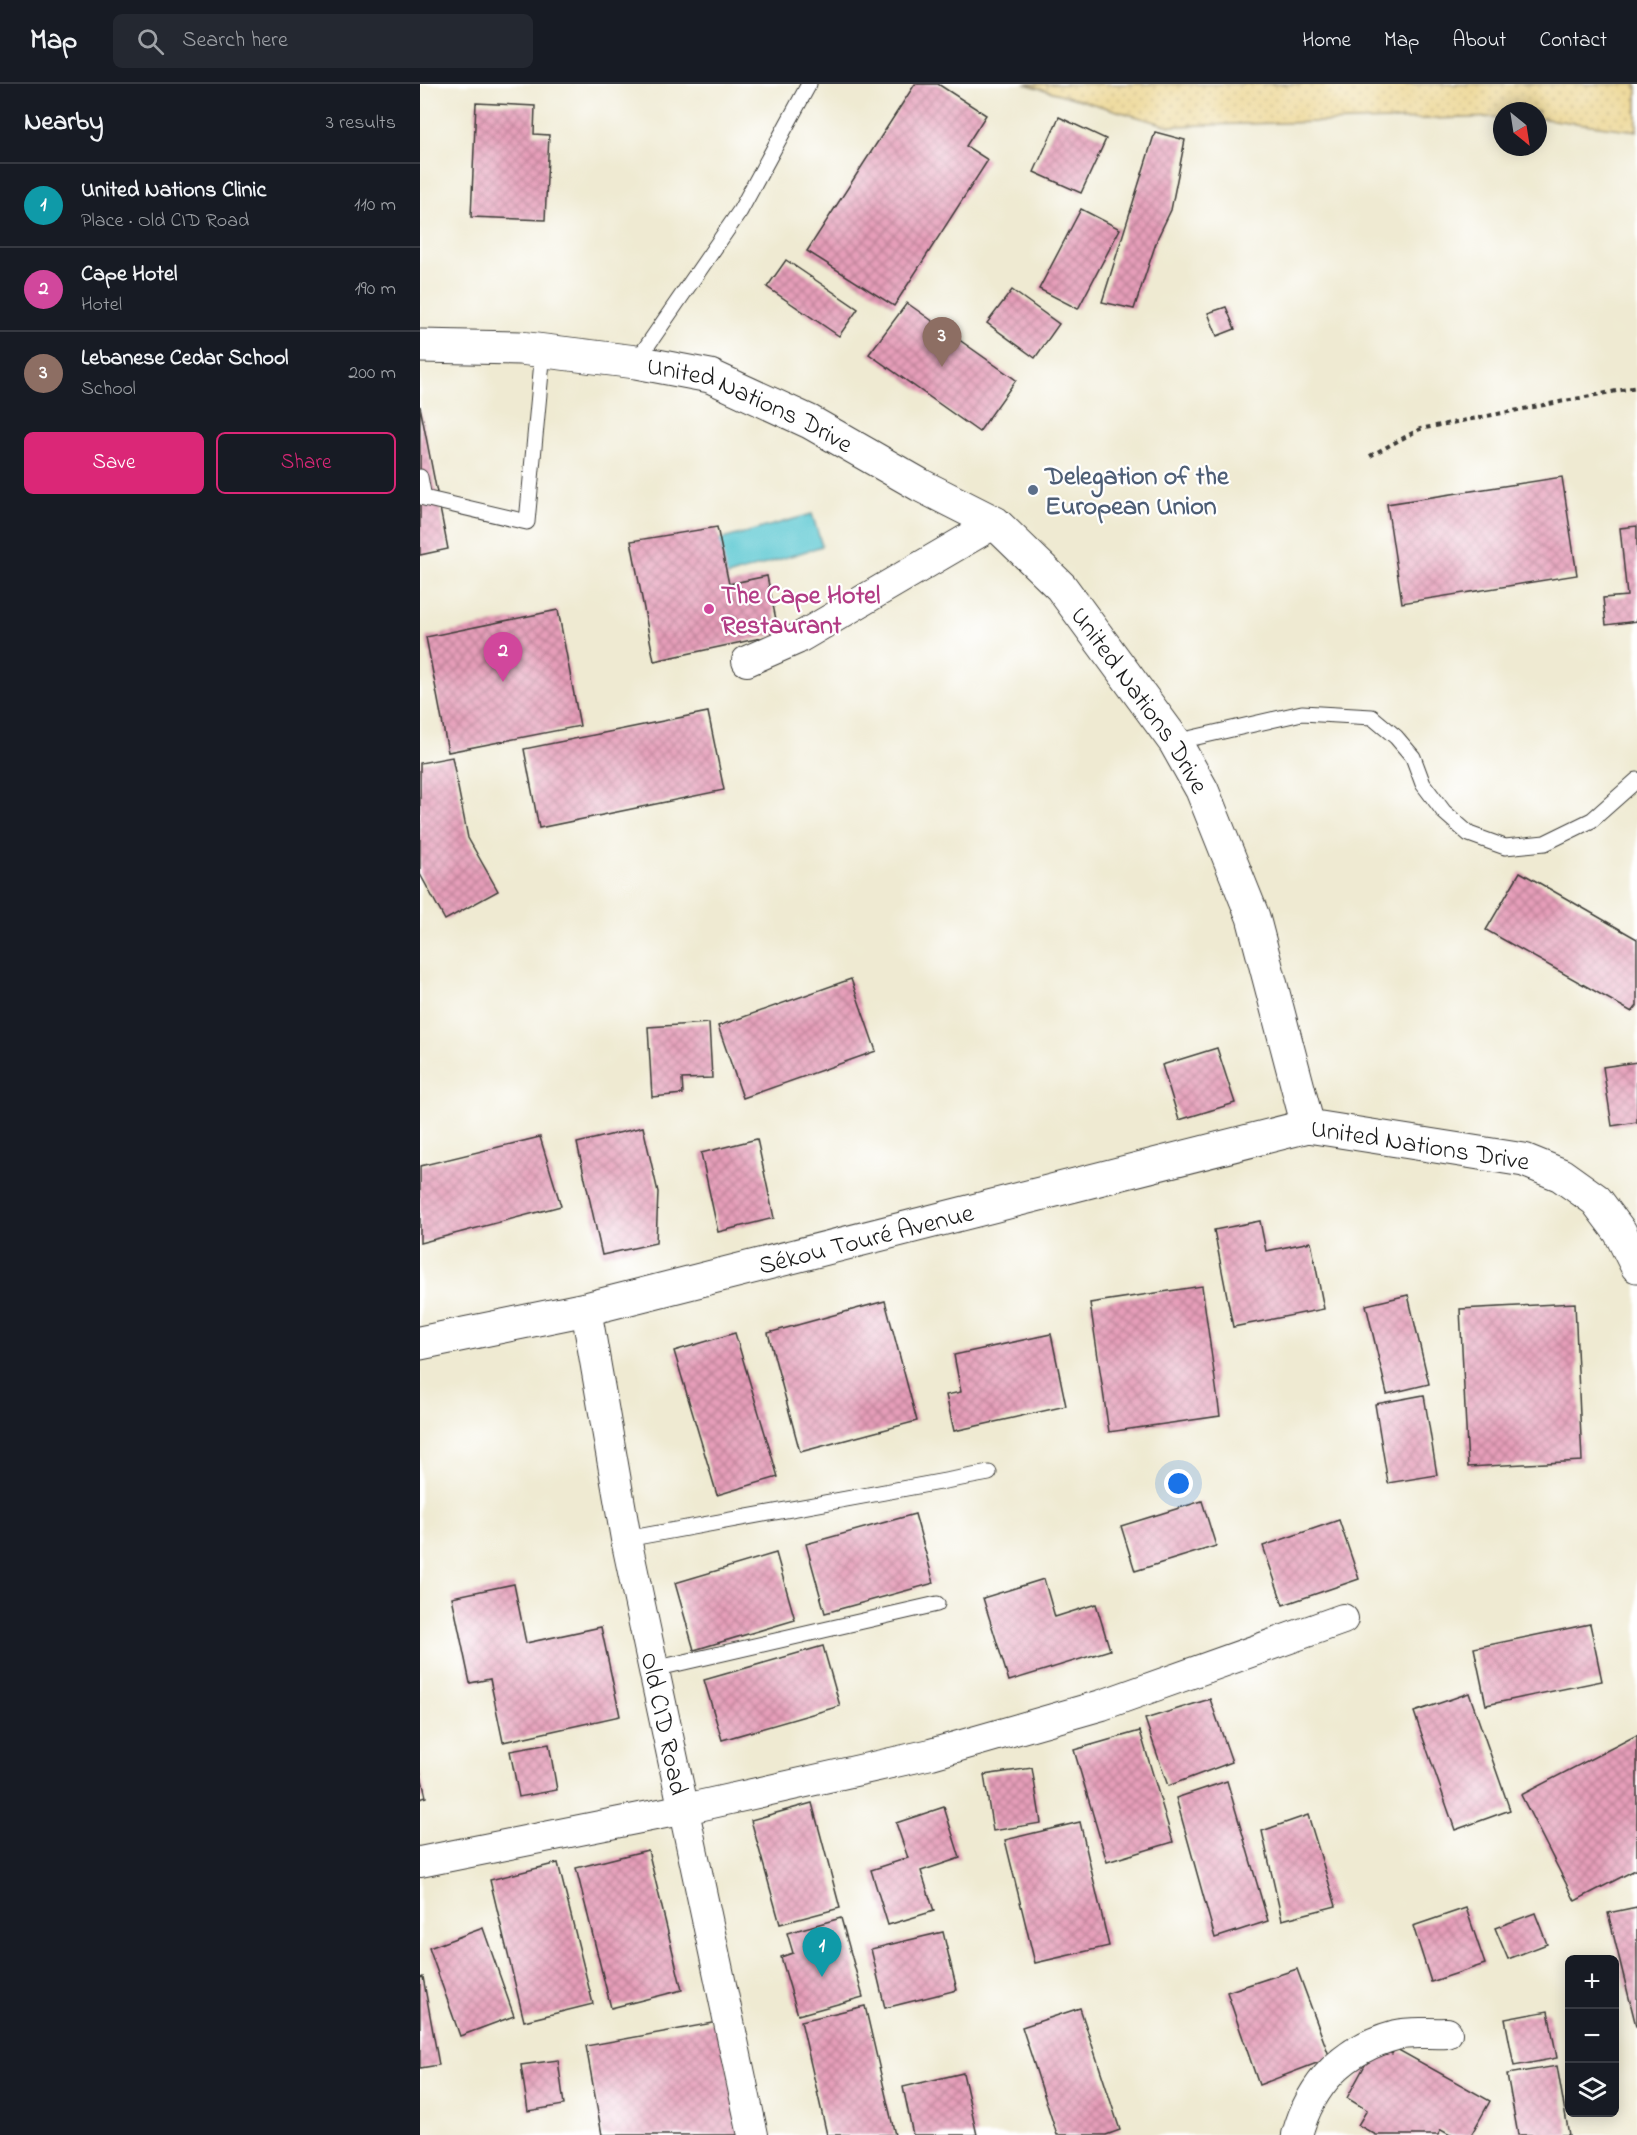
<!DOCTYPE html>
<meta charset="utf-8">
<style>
:root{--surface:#171b24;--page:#242831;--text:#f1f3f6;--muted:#9ea1a6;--line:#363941;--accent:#db2777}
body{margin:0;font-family:"Indie Flower",sans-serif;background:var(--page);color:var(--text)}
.controls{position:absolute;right:18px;bottom:18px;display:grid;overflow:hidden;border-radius:9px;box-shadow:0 3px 15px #0003}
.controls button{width:54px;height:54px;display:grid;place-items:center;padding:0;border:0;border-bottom:2px solid var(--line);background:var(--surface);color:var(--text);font:30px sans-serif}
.compass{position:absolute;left:1073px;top:18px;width:54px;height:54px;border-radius:50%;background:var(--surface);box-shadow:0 3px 15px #0003;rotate:150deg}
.you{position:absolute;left:759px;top:1400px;width:21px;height:21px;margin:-15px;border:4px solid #fff;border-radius:50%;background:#1a73e8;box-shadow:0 0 0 9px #1a73e833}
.badge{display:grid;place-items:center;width:39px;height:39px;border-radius:50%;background:var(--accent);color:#fff;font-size:20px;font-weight:700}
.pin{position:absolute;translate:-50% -50px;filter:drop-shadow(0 2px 3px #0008)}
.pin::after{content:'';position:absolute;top:32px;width:21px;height:18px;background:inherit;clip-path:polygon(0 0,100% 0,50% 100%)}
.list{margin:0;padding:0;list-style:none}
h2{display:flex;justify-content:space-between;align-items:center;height:78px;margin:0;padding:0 24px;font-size:26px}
h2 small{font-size:20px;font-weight:400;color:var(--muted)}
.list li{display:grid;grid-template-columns:39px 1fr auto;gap:18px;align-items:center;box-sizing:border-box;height:84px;padding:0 24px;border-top:2px solid var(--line)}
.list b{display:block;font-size:22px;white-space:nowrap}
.list p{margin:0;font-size:20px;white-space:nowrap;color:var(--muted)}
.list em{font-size:20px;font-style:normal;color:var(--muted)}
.actions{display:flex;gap:12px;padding:18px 24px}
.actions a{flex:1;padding:14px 0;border:2px solid var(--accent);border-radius:9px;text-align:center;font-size:21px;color:var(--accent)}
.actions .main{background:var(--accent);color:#fff}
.icon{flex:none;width:33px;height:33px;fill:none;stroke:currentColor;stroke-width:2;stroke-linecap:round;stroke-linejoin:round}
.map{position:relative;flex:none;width:1217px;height:2051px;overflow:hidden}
header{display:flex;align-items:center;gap:36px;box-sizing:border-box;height:84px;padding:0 30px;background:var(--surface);border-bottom:2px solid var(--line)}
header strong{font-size:28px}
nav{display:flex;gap:33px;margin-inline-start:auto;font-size:21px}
.search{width:420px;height:54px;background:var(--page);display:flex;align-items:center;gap:15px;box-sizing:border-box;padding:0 21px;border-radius:9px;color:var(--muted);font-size:22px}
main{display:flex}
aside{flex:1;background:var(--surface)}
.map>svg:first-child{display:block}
.sand{fill:url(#sand-dots);stroke:#857b5d;stroke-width:1.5}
.water{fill:#5bc8d2;stroke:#3c7277;stroke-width:1.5}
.building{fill:url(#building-cross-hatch)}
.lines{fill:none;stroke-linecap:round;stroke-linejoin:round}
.service-casing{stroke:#3c3b37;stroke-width:17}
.minor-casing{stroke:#3c3b37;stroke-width:32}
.tertiary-casing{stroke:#3c3b37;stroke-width:35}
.secondary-casing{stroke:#3c3b37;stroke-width:35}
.path{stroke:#3c3b37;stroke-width:4;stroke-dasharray:4.5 4.5;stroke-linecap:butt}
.service{stroke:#fff;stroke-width:15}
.minor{stroke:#fff;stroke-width:30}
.tertiary{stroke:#fff;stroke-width:33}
.secondary{stroke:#fff;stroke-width:33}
.service-dot{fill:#5c6f8a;stroke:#fff;stroke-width:2}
.hotel-dot{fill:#d1479c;stroke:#fff;stroke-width:2}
.labels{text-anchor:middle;stroke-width:4.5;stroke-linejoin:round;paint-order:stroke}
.street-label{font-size:26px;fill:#1c1c1c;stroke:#fff}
.service-label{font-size:26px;font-weight:bold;fill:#4e5e75;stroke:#fff;text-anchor:start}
.hotel-label{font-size:26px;font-weight:bold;fill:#b23c85;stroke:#fff;text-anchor:start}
</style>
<header>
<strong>Map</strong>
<div class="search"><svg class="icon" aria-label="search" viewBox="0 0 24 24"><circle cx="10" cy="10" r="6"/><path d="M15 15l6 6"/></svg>Search here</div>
<nav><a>Home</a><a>Map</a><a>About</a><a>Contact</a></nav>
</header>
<main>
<aside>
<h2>Nearby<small>3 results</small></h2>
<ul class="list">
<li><span class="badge" style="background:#0f9aa8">1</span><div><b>United Nations Clinic</b><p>Place · Old CID Road</p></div><em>110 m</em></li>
<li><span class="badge" style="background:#d1479c">2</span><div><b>Cape Hotel</b><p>Hotel</p></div><em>190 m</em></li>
<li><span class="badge" style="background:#8d6e63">3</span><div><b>Lebanese Cedar School</b><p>School</p></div><em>200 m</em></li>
</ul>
<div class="actions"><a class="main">Save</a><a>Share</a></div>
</aside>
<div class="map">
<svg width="1217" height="2051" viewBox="0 0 1217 2051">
<defs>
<pattern id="sand-dots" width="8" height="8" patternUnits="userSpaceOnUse" patternTransform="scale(1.5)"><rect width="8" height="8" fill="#eeda9e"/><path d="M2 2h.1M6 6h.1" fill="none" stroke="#ccba88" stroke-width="1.8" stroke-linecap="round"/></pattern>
<pattern id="building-cross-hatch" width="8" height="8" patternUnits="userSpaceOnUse" patternTransform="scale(1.5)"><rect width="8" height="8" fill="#e69eb9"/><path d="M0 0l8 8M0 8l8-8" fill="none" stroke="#ba8096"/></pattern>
</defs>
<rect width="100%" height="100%" fill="#fff"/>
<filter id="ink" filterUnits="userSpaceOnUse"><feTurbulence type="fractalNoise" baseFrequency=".0167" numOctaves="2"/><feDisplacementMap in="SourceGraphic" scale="12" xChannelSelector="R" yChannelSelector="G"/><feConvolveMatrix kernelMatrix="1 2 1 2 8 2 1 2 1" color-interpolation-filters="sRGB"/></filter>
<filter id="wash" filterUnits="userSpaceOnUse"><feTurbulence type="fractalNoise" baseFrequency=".008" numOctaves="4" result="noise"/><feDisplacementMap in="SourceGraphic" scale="24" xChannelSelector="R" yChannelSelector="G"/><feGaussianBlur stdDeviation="1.35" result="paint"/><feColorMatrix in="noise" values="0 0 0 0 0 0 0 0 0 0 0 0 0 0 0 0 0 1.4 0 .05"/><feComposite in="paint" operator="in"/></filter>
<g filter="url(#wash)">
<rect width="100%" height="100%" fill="#efead2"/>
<polygon class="sand" points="605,0 1217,0 1217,47 1118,34 1118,27 1082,27 1082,33 749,42"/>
<polygon class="water" points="392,430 402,462 292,497 281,461"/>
<g id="blocks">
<g class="building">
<polygon points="495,0 518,0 566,31 546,62 568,76 474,222 387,167"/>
<polygon points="56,19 115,22 114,50 129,51 125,136 51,133"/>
<polygon points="639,33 686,55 661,109 614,88"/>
<polygon points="735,48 765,56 751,126 738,153 714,225 682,218"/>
<polygon points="661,125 700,145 658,225 619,205"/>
<polygon points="366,176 438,225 419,252 347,203"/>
<polygon points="592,206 639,240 615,274 567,239"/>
<polygon points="487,219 596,296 559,348 449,270"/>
<polygon points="806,223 815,245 797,252 788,229"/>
<polygon points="0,322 28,465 0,471"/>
<polygon points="1142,393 1157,491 982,519 967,420"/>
<polygon points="1217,442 1217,537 1186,541 1183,514 1207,512 1200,444"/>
<polygon points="297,443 309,500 347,492 359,550 234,577 211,457"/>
<polygon points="138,526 160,642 28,668 6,553"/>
<polygon points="288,628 304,706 119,744 104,665"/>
<polygon points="32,673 48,754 78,807 25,836 0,790 0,679"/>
<polygon points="1100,788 1217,855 1217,922 1212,928 1066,846"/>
<polygon points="431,895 456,967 323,1014 298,942"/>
<polygon points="289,939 292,994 262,995 263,1010 232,1013 228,943"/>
<polygon points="797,964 815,1019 759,1036 742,981"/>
<polygon points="1217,978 1217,1038 1192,1042 1183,983"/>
<polygon points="223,1043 238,1108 236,1159 182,1171 157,1059"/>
<polygon points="120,1053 141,1122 0,1159 0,1082"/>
<polygon points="337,1055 354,1134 298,1148 281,1069"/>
<polygon points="840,1137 846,1167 891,1158 904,1225 813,1243 794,1146"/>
<polygon points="782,1202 800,1332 689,1348 670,1219"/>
<polygon points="988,1211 1009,1300 967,1310 946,1221"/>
<polygon points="465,1217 497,1337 380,1368 348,1249"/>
<polygon points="1155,1219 1162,1377 1048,1383 1040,1225"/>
<polygon points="315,1249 358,1393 297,1411 254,1267"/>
<polygon points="631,1250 646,1322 534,1347 526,1311 541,1308 534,1271"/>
<polygon points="1004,1311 1017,1391 968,1399 955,1320"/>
<polygon points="782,1417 796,1462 715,1487 701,1442"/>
<polygon points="495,1430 514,1499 405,1529 386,1460"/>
<polygon points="919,1436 939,1495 863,1521 843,1462"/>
<polygon points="356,1469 375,1536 274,1566 255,1499"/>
<polygon points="624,1495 635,1533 676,1520 690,1566 589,1597 563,1514"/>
<polygon points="94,1500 106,1559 181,1543 200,1632 83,1658 70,1595 50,1599 32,1513"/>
<polygon points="1170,1540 1182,1597 1066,1621 1054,1564"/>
<polygon points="403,1562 420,1622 302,1656 284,1596"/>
<polygon points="1049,1609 1090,1726 1035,1746 994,1628"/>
<polygon points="790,1615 812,1678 748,1702 725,1635"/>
<polygon points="720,1647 753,1758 687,1778 654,1666"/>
<polygon points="1217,1651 1217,1785 1155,1817 1101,1711"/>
<polygon points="129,1660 137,1706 99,1713 90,1667"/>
<polygon points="612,1684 621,1739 573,1747 564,1691"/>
<polygon points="0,1687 6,1713 0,1715"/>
<polygon points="807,1697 848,1837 795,1854 756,1714"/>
<polygon points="392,1719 420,1824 360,1840 331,1736"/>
<polygon points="524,1723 540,1774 501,1787 514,1827 468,1841 451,1786 488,1774 476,1739"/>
<polygon points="888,1731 916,1822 862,1836 842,1747"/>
<polygon points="660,1738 689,1862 615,1879 585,1756"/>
<polygon points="228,1766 262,1906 191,1924 156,1784"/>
<polygon points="138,1779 173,1920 104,1937 70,1796"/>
<polygon points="1217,1823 1217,1941 1216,1942 1188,1829"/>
<polygon points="1046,1824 1065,1880 1011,1898 993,1842"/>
<polygon points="1115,1829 1127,1860 1088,1875 1075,1844"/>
<polygon points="421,1834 443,1913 378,1931 361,1873 373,1869 367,1849"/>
<polygon points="63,1844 94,1932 40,1952 9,1864"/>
<polygon points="523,1848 537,1906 465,1924 451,1865"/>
<polygon points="877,1885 910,1974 839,2001 807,1908"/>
<polygon points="3,1893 19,1981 0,1984 0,1894"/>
<polygon points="445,1922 475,2051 407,2051 381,1937"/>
<polygon points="660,1924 700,2046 686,2051 637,2051 602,1943"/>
<polygon points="1128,1927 1137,1974 1094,1982 1085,1935"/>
<polygon points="298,1938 323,2051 182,2051 166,1962"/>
<polygon points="956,1961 972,1970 975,1964 1070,2017 1051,2051 1030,2051 1021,2046 1018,2051 956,2051 938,2041 947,2026 927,2014"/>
<polygon points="138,1976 144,2021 108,2027 101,1981"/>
<polygon points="1137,1982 1149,2051 1098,2051 1087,1990"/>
<polygon points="543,1989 557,2051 493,2051 483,2003"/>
</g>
</g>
</g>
<g filter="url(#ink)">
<use href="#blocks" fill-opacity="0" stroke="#3c3b37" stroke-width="1.5"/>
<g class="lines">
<g class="service-casing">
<g id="service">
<polyline points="216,278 320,127 389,0"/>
<polyline points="0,393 4,414 107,438 123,267"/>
<polyline points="755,658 882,629 952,633 976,653 993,673 1003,700 1024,728 1049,750 1085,763 1125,759 1172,736 1217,696"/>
<polyline points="206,1455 569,1389"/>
<polyline points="234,1585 517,1520"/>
</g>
</g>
<g class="minor-casing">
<g id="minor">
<polyline points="327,577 377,555 575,439"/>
<path id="s1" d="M166,1225l40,230 127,596"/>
<polyline points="0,1778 265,1725 511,1670 682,1621 923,1535"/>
<path d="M877,2051c14,-52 47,-86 99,-100 15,-4 35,-1 51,-2"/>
</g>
</g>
<g class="tertiary-casing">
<g id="tertiary">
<path id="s2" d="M0,262l100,2 116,14 74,14 100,46 110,63 75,38 66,64 114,155 27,48 51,127 55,209"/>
</g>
</g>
<g class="secondary-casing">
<g id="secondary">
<path id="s3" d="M0,1259l166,-34 722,-183 216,34 37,15 35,25 24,32 17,34"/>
</g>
</g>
<polyline class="path" points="950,372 1000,345 1217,303"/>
<use href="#service" class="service"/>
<use href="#minor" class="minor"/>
<use href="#tertiary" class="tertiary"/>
<use href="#secondary" class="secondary"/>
</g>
</g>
<circle class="service-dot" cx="613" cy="406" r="6"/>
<circle class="hotel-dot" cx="289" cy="525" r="6"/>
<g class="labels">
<g class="street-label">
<text dy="9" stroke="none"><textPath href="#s2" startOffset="339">United Nations Drive</textPath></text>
<text dy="9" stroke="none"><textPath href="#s2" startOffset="843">United Nations Drive</textPath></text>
<text dy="9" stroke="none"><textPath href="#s3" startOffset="1028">United Nations Drive</textPath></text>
<text dy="9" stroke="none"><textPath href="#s3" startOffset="458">Sékou Touré Avenue</textPath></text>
<text dy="9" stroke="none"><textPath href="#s1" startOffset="422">Old CID Road</textPath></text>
</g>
<g class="service-label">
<text x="625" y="400">Delegation of the<tspan x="625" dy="30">European Union</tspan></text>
</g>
<g class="hotel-label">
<text x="301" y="519">The Cape Hotel<tspan x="301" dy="30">Restaurant</tspan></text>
</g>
</g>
</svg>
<div class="controls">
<button>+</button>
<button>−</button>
<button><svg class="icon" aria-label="layers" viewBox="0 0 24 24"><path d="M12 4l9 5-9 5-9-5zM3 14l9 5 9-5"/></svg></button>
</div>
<svg class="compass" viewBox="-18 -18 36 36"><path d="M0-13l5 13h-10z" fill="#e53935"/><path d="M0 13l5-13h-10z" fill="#9ea1a6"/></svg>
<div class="you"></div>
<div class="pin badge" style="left:402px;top:1893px;background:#0f9aa8">1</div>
<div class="pin badge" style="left:83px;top:598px;background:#d1479c">2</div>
<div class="pin badge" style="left:522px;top:283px;background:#8d6e63">3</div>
</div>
</main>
